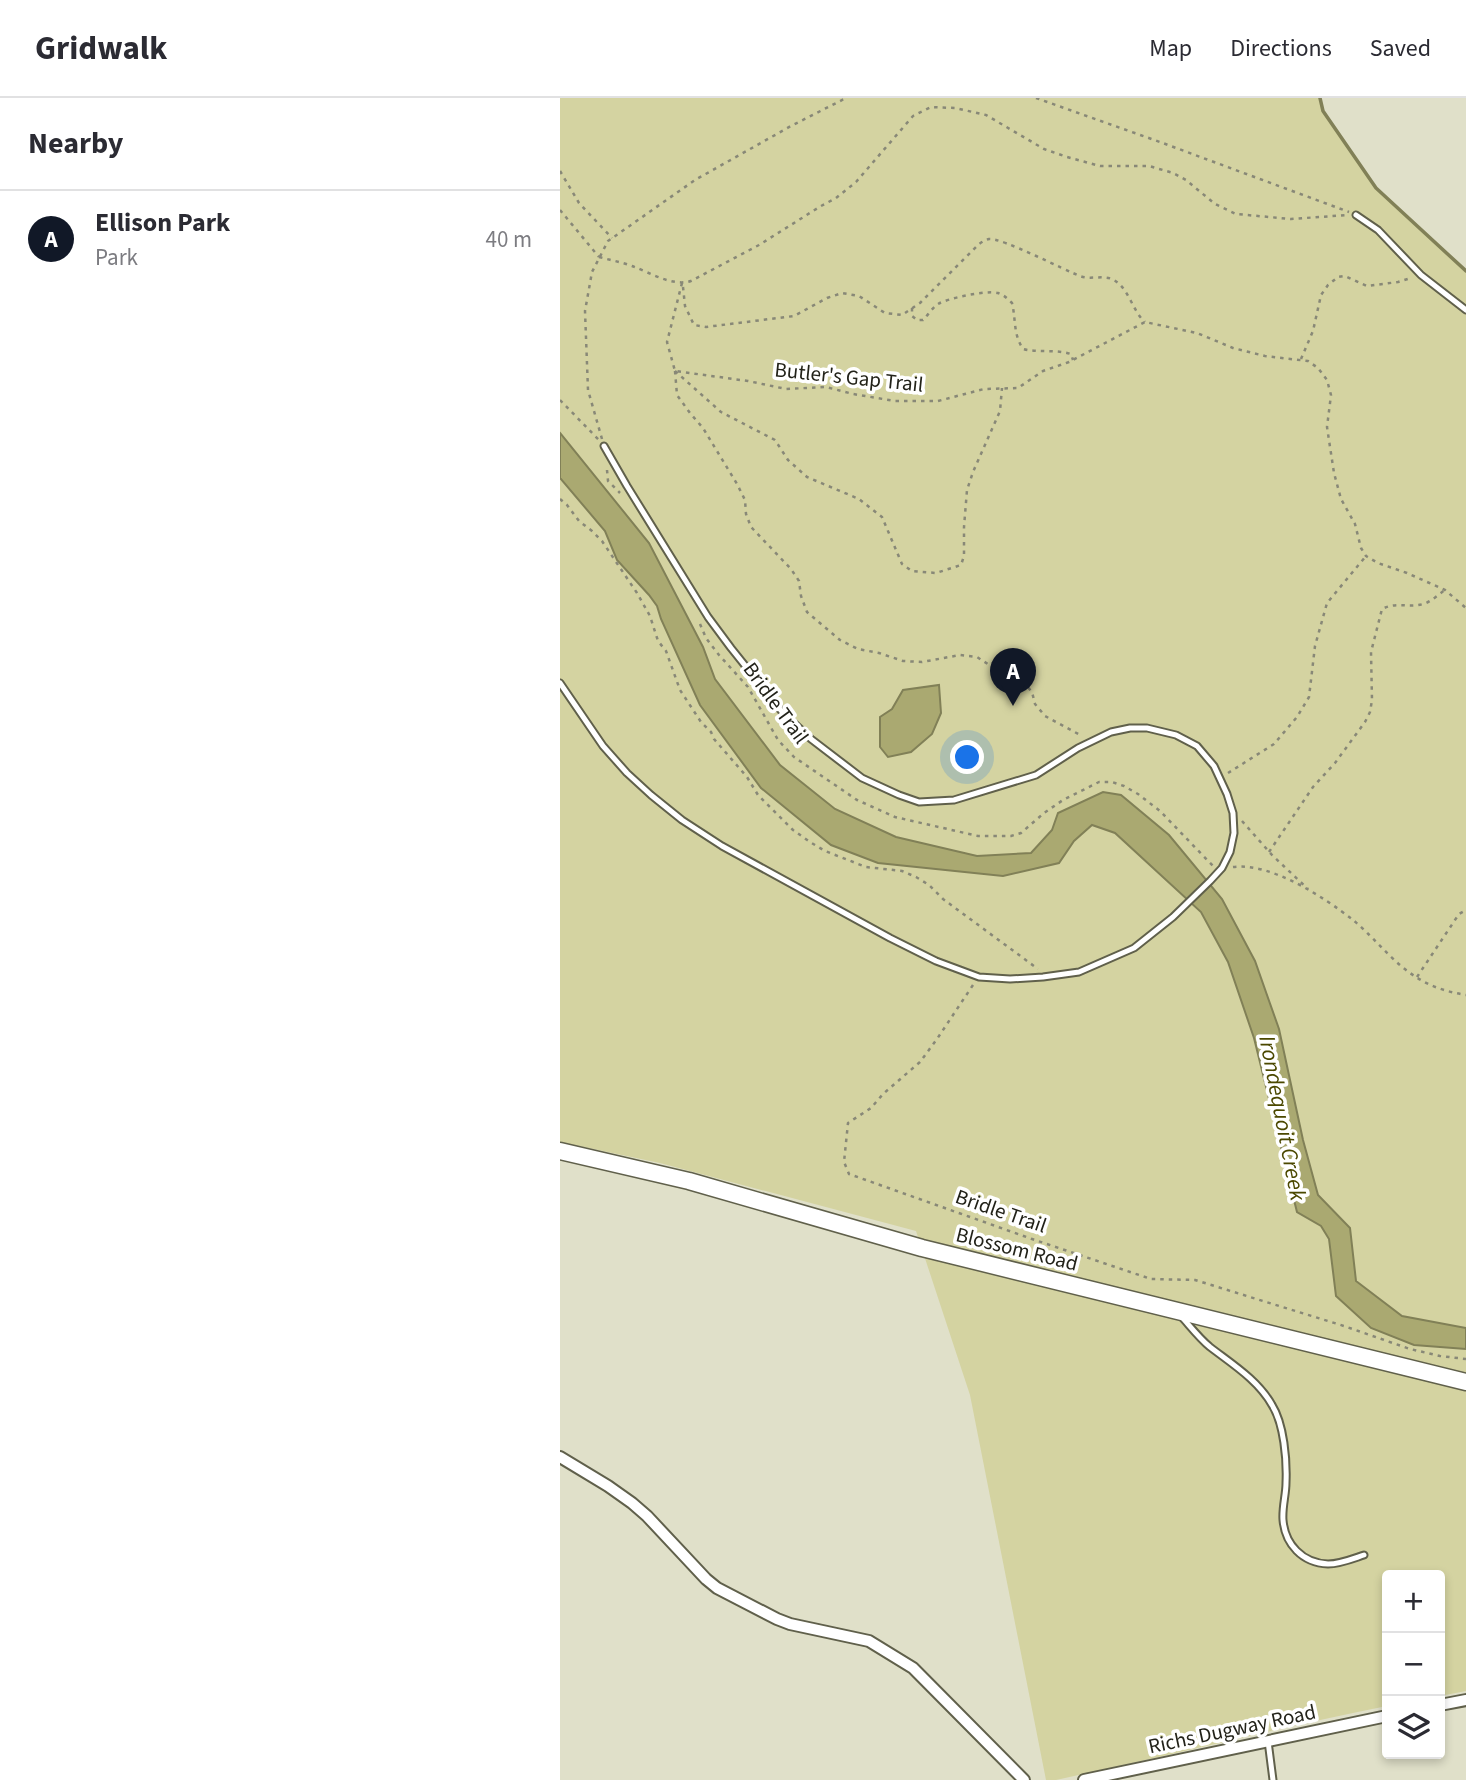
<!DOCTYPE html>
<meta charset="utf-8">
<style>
:root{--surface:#fff;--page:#f2f2f3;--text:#2b2b33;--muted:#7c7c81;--line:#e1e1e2;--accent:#111827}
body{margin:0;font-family:"Source Sans 3",sans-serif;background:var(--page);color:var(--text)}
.controls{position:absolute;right:21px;bottom:21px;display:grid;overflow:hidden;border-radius:7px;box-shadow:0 4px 10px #0003}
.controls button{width:63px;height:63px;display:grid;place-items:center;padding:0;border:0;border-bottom:2px solid var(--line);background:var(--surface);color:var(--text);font:35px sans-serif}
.you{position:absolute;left:408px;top:660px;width:24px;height:24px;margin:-18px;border:5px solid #fff;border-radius:50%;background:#1a73e8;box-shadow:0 0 0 10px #1a73e833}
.badge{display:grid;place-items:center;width:46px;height:46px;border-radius:50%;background:var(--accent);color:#fff;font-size:23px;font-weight:700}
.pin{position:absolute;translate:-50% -58px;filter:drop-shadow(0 2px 4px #0008)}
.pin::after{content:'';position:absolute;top:37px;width:24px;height:21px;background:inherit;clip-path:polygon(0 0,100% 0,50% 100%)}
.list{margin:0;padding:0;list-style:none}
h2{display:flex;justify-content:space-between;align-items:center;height:91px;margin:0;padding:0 28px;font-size:30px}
h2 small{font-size:23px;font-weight:400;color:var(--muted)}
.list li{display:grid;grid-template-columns:46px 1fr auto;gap:21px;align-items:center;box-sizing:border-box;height:98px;padding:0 28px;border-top:2px solid var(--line)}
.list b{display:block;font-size:26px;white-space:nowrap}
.list p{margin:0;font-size:23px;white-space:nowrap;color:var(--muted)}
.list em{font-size:23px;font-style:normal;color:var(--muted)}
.icon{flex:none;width:38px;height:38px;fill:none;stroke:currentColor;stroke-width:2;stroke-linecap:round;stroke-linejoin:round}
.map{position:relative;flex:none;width:906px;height:1682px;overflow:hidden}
header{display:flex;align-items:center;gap:42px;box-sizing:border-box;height:98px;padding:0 35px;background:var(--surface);border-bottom:2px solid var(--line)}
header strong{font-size:33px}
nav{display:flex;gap:38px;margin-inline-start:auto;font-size:24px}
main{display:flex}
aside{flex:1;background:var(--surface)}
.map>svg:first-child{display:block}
.green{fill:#d4d3a1}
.water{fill:#aaa971;stroke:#818057;stroke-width:2}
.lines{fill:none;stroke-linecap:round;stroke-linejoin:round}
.stream{stroke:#818057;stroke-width:3.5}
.lane-casing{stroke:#60604b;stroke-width:9}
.street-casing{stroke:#60604b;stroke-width:14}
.secondary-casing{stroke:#60604b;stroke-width:19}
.path{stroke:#887;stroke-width:2.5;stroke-dasharray:3.5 5;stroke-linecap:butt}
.lane{stroke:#fff;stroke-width:5}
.street{stroke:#fff;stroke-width:10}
.secondary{stroke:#fff;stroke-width:16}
.labels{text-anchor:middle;stroke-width:7;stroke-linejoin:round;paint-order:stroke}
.street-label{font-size:21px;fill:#222219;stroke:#fff}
.water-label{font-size:23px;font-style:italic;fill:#4b4800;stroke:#fff}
</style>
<header>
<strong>Gridwalk</strong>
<nav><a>Map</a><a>Directions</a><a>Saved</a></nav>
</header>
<main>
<aside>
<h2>Nearby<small></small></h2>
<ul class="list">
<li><span class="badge">A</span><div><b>Ellison Park</b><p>Park</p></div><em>40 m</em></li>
</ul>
</aside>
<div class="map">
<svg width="906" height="1682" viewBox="0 0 906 1682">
<rect width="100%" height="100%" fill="#e0e0c9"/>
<path class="green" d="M0,0h760l3,13 53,77 90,83v1420l-26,5v-121h-53v131c-111,22 -220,50 -331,74h-10l-76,-385 -54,-164 -256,-68 -100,-21z"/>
<g class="water">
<polygon points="0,335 89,445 143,549 155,581 220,667 275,711 336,739 417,758 471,755 492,732 498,715 543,694 561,697 609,737 662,801 695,863 719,931 743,1042 758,1097 790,1130 796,1183 842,1218 906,1230 906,1251 854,1247 811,1230 776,1198 769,1141 761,1128 737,1114 694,940 668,864 641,814 555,735 532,727 514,743 499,765 443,778 318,765 271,747 201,690 140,607 101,521 97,508 89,497 57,462 45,433 0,380"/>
<polygon points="379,587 381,615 372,636 351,654 328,659 320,649 320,619 332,611 343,592"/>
</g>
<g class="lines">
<polyline class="stream" points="760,0 763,13 816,90 906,173"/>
<g class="lane-casing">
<g id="lane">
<polyline points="796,117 818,132 861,177 906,212"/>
<polyline points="0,585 43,648 67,675 91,697 122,722 162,748 330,840 376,863 419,879 450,881 483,879 519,874 574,850 613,819 650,783 662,770 670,754 674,735 673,715 667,696 654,668 637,648 616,637 587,630 570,630 551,634 518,650 476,677 394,702 359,704 339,697 302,680 251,641 223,615 171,550 148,519 67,388 44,348"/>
<path d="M621,1218c9,10 18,22 29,31 22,17 48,33 62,58 12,19 15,55 14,78 0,12 -4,24 -3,37 2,24 19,43 45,44 12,0 24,-5 36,-9"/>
<polyline points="708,1643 713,1682"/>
</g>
</g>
<g class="street-casing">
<g id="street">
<polyline points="0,1359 48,1388 72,1405 87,1418 146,1481 157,1490 217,1521 230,1526 309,1543 353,1570 464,1682"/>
<polyline points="880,1607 906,1602"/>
<polyline points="524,1682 827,1618"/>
</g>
</g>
<g class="secondary-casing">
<polyline id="secondary" points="0,1053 129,1083 362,1150 906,1284"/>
</g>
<g class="path">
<polyline points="476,0 600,44 789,114"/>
<polyline points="0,73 19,105 52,140"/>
<polyline points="0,112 39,159"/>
<path d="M39,159c11,3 22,5 33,9 17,6 40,21 59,15l68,-36 62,-39 15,-8 20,-16 57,-66 18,-9 24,1 31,7 58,34 23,8 33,9h49l24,7 13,7 29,24 21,10 55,5 57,-4"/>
<polyline points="122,185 107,244 115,273 188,283 226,291 266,289 293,296 335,303 378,303 424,291 458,290 483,273 509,264 585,224 637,235 673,250 705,258 748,263 758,270 767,282 771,297 767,329 774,375 781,401 795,426 801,450 806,458 818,465 847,475 885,492 906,510"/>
<path d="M123,189l2,19 9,19 12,2 88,-11 33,-18 15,-5 17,3 26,17 17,2 18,-12 59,-59c3,-2 6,-4 10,-5 14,-1 75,31 91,37 10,4 22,-1 32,3 17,8 20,32 33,43"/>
<path d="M352,210v8l5,4h6c5,-5 9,-12 15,-16 10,-6 49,-14 60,-11 6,2 10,6 14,10 4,16 1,31 11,46 16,4 32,0 48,5l2,6"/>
<polyline points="741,261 753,233 761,197 768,187 778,179 785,178 807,188 838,184 851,180"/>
<polyline points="115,273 117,297 130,315 143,330 177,386 185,402 186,416 191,429 231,471 239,483 241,498 247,514 280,542 298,551 319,555 343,563 362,564 400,557 417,559 440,574 465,586 472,594 475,606 485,618 522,638"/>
<polyline points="115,273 161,314 215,342 228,362 247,379 299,401 322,419 342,466 352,473 376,475 401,467 404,458 404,429 407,392 413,374 440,313 442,290"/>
<polyline points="0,302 39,342"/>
<polyline points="42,341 28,292 25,213 32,174 48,143 135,82 231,28 286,0"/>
<polyline points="47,372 48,383 60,395"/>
<polyline points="0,401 7,407 19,423 32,433 42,443 77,495 90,518 98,543 106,553 120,592 141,624 151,634 154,641 187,679 198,697 233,732 250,744 265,753 306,769 342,773 356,779 369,787 383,801 478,871"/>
<polyline points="140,526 146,540 159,557 188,589 218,642 234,659 297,702 335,719 418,738 451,738 461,735 484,715 503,702 539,684 552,684 564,688 578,696 600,713 654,769"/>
<polyline points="668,675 714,646 737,619 749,599 755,548 767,505 806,458"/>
<polyline points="682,723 712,757 748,791"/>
<path d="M709,754l44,-65 22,-24 30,-41 5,-10 2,-12 -1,-48 11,-43c15,-8 29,0 44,-6 7,-3 13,-9 19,-13"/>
<path d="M673,769c37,-5 91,30 120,53 22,18 39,42 63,57 15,10 32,15 50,18"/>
<polyline points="857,879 899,816 906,812"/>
<polyline points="413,887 377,941 360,964 323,996 311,1010 288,1025 284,1064 289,1076 472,1141 591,1181 635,1182 784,1228 850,1251 880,1258 906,1261"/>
</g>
<use href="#lane" class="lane"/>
<use href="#street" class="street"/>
<use href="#secondary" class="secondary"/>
</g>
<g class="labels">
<g class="street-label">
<text transform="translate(289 279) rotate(6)" y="7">Butler's Gap Trail</text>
<text transform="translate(216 605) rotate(54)" y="7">Bridle Trail</text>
<text transform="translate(441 1113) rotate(19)" y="7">Bridle Trail</text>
<text transform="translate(457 1151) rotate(14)" y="7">Blossom Road</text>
<text transform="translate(672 1631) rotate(-12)" y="7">Richs Dugway Road</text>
</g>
<g class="water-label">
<text transform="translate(723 1020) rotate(79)" y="8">Irondequoit Creek</text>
</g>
</g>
</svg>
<div class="controls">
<button>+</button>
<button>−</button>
<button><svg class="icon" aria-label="layers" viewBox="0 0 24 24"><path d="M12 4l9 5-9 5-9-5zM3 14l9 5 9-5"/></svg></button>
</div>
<div class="you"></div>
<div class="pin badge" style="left:453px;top:608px">A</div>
</div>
</main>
